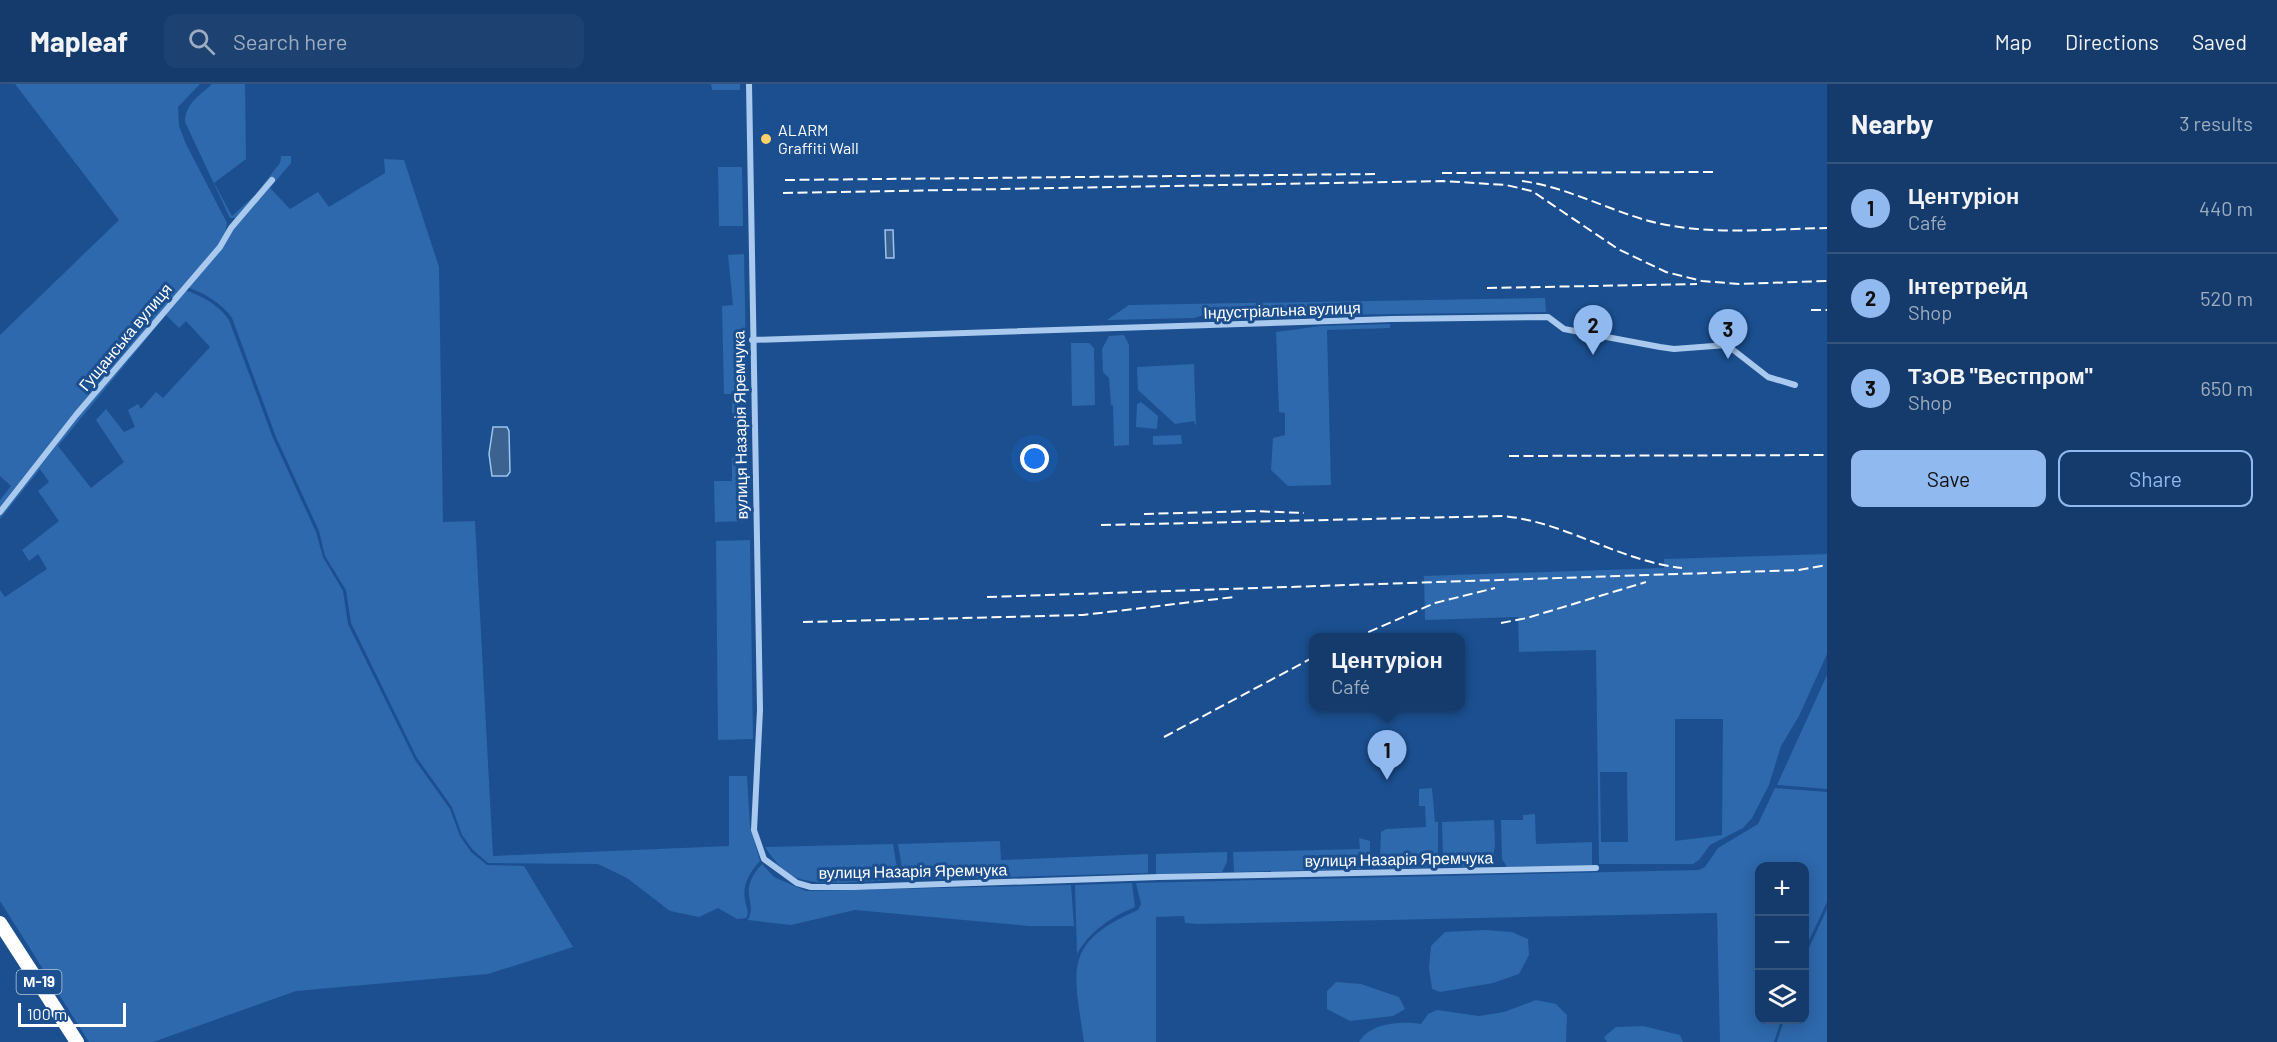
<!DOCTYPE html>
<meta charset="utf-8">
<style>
:root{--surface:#143b6b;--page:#1d4271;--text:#f1f3f6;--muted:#9dadc1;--line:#33557e;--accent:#90b9f0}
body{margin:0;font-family:Barlow,sans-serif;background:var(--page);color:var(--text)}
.controls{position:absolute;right:18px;bottom:18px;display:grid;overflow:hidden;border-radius:12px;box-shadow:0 3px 15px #0003}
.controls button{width:54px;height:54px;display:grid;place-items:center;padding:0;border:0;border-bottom:2px solid var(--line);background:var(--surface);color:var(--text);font:30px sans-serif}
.scale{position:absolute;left:18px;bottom:15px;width:108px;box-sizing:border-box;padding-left:6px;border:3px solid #fff;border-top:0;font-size:16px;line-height:21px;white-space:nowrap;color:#fff;-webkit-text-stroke:4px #1b4f8f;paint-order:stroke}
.you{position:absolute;left:1035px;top:375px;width:21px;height:21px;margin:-15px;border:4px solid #fff;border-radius:50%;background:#1a73e8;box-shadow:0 0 0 9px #1a73e833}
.badge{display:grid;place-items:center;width:39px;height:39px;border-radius:50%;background:var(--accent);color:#111;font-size:20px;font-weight:700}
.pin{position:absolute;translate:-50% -50px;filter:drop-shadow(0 2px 3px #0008)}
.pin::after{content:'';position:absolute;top:32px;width:21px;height:18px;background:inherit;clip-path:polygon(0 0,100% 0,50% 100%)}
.popup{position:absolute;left:1309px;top:549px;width:156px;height:78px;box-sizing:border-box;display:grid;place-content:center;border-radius:12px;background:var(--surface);filter:drop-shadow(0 2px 4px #0005);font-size:20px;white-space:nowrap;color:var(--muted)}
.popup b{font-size:22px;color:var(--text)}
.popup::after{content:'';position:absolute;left:50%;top:100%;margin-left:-12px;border:12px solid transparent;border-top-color:var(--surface)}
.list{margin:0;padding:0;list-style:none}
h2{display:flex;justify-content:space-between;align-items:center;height:78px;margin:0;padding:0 24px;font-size:26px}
h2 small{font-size:20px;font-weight:400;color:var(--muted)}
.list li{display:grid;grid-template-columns:39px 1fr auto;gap:18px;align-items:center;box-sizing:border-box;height:90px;padding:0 24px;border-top:2px solid var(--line)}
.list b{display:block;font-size:22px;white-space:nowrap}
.list p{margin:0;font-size:20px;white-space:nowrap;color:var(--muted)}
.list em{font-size:20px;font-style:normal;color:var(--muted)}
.actions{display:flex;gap:12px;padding:18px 24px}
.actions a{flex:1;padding:14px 0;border:2px solid var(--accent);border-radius:12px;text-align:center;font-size:21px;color:var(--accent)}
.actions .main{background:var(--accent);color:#111}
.icon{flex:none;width:33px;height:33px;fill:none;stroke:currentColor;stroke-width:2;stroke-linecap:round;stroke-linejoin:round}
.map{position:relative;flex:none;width:1827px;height:958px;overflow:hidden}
header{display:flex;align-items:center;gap:36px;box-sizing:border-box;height:84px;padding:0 30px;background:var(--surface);border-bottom:2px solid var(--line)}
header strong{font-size:28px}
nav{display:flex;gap:33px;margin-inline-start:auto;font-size:21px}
.search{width:420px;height:54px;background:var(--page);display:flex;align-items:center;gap:15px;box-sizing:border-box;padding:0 21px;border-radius:12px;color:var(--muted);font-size:22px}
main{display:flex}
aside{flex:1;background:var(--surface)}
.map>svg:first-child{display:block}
.green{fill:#2e69ad;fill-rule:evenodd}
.water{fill:#3c6290;stroke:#9cc4f0;stroke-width:1.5}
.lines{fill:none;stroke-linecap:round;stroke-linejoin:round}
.street{stroke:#a9c9ee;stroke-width:6}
.highway{stroke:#fff;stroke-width:14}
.rail{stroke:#fff;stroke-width:2;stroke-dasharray:10 4.5;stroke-linecap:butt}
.poi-dot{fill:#ffd166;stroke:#1b4f8f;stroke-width:2}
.labels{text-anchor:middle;stroke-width:6;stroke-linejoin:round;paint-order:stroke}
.shield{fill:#1b4f8f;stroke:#bbcadd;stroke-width:1.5}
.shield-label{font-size:15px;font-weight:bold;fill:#fff}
.poi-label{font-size:16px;fill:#fff;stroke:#1b4f8f;text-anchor:start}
.street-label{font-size:16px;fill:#fff;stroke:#1b4f8f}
</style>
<header>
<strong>Mapleaf</strong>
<div class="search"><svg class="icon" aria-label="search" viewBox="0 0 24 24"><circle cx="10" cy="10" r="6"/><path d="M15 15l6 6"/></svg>Search here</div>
<nav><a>Map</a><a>Directions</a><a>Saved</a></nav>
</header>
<main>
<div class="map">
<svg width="1827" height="958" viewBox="0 0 1827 958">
<rect width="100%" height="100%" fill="#1b4f8f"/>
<g class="green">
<polygon points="15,0 200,0 178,23 179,42 186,60 227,139 225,149 218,162 0,425 0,416 11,402 0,392 0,251 119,136"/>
<path d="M212,0h33l1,75 -32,24 18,33 23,-21 25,-32 1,-7h10v7l-21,25 20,21 28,-17 11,15 56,-34 -1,-14 20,1 35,107 4,255 32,-1 18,335 236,-10v-70h18l3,50 10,35c-10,11 -18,23 -15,39 1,8 5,11 1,18l-9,1 -19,-11 -19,9 -29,-6 -43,-33 -29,-14 -110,-1 -15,-13 -11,-15 -10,-28 -35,-49 -66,-135 -5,-33 -21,-34 -6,-25 -43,-94 -44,-119c-10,-15 -28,-25 -45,-31l86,-106 -35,37h-8l-45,-96c0,-18 14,-26 27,-38z"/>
<polygon points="711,0 740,0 740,6 712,6"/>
<polygon points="718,83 742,83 743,142 719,142"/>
<polygon points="744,170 747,328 732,329 732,310 724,310 722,222 733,221 728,171"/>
<path d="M184,206c17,5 35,15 45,30l44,118 43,94 7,25 20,34 5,33 67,136 35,49 10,27 11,16 16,13 37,1 49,81 -85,27 -192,17 -143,51h-64l-89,-141v-311l5,7 42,-28 -9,-15 -9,7 -7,-11 37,-29 -21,-30 11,-9 -9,-13 -40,50v-4l78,-99zM166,231l13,13 7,-7 24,26 -47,51 -7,-6 -15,17 -3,-5 -10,6 7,17 -11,5 -18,-23 -10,11 28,42 -33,26 -33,-42z"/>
<polygon points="1545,214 1546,228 1258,232 1257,226 1217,227 1194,234 1107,236 1129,221"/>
<polygon points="1390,240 1390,244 1327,246 1331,401 1288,402 1271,386 1273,354 1285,351 1285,329 1279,328 1276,248 1321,242"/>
<polygon points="1124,251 1129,261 1129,361 1114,362 1113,321 1111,321 1109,294 1103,288 1102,265 1109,252"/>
<polygon points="1071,259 1089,259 1094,264 1095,321 1072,322"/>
<polygon points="1194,280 1196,342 1194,337 1175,340 1138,306 1137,283"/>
<polygon points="1141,318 1158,332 1157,345 1136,343 1137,320"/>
<polygon points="1181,351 1182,360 1153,361 1153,352"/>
<polygon points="739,362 748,362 749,437 715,438 714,397 732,397 732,375"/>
<polygon points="750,456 753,655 718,656 716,457"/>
<path d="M1827,470v100l-28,62 -18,30 -12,39 -17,33 -9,10 -33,17 -11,15 -6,4h-94l-3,-214 -77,2 -1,-35 -93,3 -1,-44 240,-8v-9zM1675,635h48l-1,116 -47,6zM1627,688l1,70h-27l-1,-70z"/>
<polygon points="1827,591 1827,705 1777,701"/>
<polygon points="1432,704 1435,738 1438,738 1438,773 1433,783 1390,785 1380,775 1381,748 1386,745 1426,743 1425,722 1419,722 1419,705"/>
<path d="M1775,704l52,4v110l-22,47 -1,-83h-44v154h21l-7,22h-54l-3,-129 -520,11 -12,-1 -1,-7 -28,1v125h-72c-10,-71 -23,-99 54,-132l3,-6 -5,-21 563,-13 6,-3 13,-19 40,-24z"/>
<polygon points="1535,730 1536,760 1592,758 1592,781 1507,783 1502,775 1501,736 1523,736 1523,731"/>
<path d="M1494,736c0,15 5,36 -8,46l-37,1 -6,-10 -1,-35z"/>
<polygon points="1359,754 1370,757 1370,779 1362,785 1234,788 1233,768 1360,765"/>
<polygon points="1000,757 1001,776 1148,770 1148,789 904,796 898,760"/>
<path d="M893,760l6,36c-27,0 -80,8 -104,-3 -14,-7 -22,-18 -30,-30z"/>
<polygon points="1227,768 1227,778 1222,788 1156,790 1156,770"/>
<path d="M762,780l12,13 32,14 265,-6 3,41h-45l-174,-16 -64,15 -43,-5c10,-21 -12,-27 14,-56z"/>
<path d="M1132,799l3,24c-24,10 -45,24 -58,47l-2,-69z"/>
<polygon points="1827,825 1827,958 1777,958 1784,936 1804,936 1805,872"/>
<polygon points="1485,846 1512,848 1528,855 1529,871 1519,890 1493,899 1440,908 1432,905 1429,884 1431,862 1445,848"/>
<polygon points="1336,898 1361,900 1399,913 1405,925 1393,932 1350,937 1327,925 1327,907"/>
<path d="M1536,916l20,4 11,11 -1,27h-207c11,-19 42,-21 62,-18l7,-10 9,-4 42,6 25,-4z"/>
<polygon points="1643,942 1680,951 1683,958 1607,958 1604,953 1616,943"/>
</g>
<g class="water">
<polygon points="885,146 893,146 894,174 886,174"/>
<polygon points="493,343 507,343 509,347 510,388 507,392 492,392 489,370"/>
</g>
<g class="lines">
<g class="street">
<polyline points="749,0 760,626 754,746 764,775 797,799 811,803 854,803 1159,793 1596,784"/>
<polyline points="752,256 1392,235 1548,233 1564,245 1660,263 1674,265 1727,261 1768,293 1795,301"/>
<polyline points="0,428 76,331 220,163 231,144 272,96"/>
</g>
<polyline class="highway" points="0,839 77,958"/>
<g class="rail">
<polyline points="1442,89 1714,88"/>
<polyline points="785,96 1378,90"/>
<path d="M1522,97c44,6 84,28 127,40 57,15 119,8 178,7"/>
<polyline points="783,109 1443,97 1506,101 1532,107 1618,165 1666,188 1702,197 1739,200 1827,197"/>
<polyline points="1487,204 1697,200"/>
<polyline points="1811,226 1827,226"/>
<polyline points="1509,372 1827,371"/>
<polyline points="1144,430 1254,427 1304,429"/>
<path d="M1101,441l402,-9c63,6 116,45 179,52"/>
<polyline points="987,513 1799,486 1827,481"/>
<polyline points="803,538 1083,531 1234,513"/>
<polyline points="1501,539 1527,534 1646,498"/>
<polyline points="1355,554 1435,519 1495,504"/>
<polyline points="1164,653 1314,573"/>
</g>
</g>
<circle class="poi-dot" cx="766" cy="55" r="6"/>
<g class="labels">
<rect class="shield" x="16.5" y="886" width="45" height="24" rx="4.5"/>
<g class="shield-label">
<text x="39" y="903">М-19</text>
</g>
<g class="poi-label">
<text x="778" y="52">ALARM<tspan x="778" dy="18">Graffiti Wall</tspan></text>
</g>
<g class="street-label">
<text transform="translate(1282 226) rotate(-2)" y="6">Індустріальна вулиця</text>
<text transform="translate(125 253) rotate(-50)" y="6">Гущанська вулиця</text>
<text transform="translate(740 341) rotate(-91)" y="6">вулиця Назарія Яремчука</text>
<text transform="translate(1399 775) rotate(-1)" y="6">вулиця Назарія Яремчука</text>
<text transform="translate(913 787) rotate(-1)" y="6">вулиця Назарія Яремчука</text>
</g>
</g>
</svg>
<div class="controls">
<button>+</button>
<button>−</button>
<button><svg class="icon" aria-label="layers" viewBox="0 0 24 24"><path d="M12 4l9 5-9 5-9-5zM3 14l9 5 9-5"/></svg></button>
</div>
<div class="scale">100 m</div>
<div class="you"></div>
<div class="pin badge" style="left:1387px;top:696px">1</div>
<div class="popup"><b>Центуріон</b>Café</div>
<div class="pin badge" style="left:1593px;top:271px">2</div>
<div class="pin badge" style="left:1728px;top:275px">3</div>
</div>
<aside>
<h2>Nearby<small>3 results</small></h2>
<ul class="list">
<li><span class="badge">1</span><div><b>Центуріон</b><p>Café</p></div><em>440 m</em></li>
<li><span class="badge">2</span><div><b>Інтертрейд</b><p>Shop</p></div><em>520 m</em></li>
<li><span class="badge">3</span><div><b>ТзОВ &quot;Вестпром&quot;</b><p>Shop</p></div><em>650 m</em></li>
</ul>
<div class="actions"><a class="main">Save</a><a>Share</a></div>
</aside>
</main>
